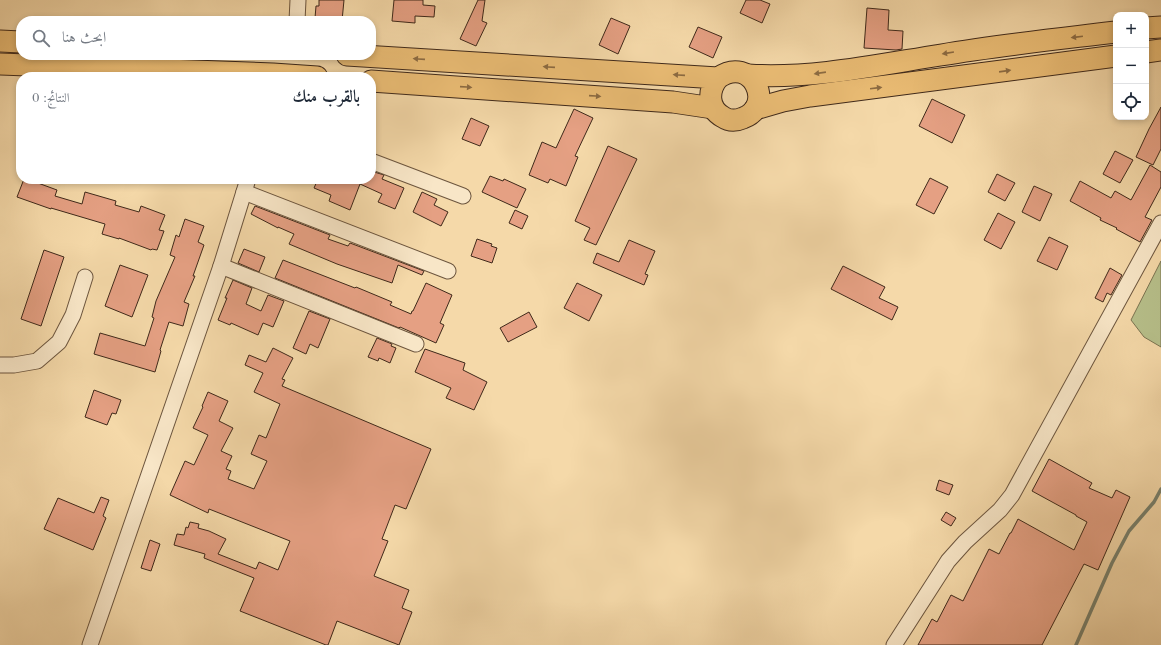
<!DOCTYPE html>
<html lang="ar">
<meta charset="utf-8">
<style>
:root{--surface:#fff;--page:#f2f2f3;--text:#1f2937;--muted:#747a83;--line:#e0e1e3}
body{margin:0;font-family:"Old Standard TT",Amiri,serif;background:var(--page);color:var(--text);direction:rtl}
.controls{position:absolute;right:12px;top:12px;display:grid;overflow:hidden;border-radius:8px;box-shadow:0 2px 6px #0003}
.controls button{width:36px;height:36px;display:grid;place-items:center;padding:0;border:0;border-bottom:1px solid var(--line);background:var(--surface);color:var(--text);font:20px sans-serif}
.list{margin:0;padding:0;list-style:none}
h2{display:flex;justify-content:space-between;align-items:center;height:52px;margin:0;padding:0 16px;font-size:17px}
h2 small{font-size:13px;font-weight:400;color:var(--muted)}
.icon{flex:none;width:22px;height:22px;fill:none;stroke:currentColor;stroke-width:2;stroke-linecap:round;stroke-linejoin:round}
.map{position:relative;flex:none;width:1161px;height:645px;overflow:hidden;direction:ltr}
.search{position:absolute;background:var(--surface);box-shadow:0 2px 6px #0003;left:16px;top:16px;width:360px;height:44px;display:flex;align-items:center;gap:10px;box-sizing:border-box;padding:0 14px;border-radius:16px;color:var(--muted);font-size:15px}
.panel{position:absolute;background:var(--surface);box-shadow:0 2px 6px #0003;left:16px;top:72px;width:360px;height:112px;border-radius:16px;direction:rtl}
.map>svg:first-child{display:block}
.green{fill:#b7c08b;stroke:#7b7452}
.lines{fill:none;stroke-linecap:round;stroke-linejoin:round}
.stream{stroke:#77806d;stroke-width:3.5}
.building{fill:#e5a083;stroke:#3f291a}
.minor-casing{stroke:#6c553e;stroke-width:17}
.highway-casing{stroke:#3f291a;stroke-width:23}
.minor{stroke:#f8e6c7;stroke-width:15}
.highway{stroke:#eabc74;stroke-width:21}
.oneway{fill:#8c6b42}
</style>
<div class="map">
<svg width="1161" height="645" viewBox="0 0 1161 645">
<rect width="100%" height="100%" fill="#f5d9a9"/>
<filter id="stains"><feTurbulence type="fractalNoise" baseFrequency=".005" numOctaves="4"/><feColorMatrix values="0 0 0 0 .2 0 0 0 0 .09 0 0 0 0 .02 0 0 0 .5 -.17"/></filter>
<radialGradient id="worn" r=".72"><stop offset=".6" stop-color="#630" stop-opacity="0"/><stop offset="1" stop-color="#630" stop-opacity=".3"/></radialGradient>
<polygon class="green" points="1161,261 1161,347 1144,337 1131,320"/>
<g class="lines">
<polyline class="stream" points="1076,645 1112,563 1129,531 1154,502 1161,489"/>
</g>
<g class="building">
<polygon points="319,0 344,0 342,21 315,18 316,6 319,6"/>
<polygon points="394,0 423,0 423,5 435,6 434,17 415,16 415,23 392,21"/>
<polygon points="478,0 485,0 482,21 487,23 476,46 460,39"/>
<polygon points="746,0 760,0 770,4 762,23 740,13"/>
<polygon points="867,8 889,10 888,30 903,31 902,49 896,50 864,48"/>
<polygon points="611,18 630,26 618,54 599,45"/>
<polygon points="698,27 722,37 713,58 689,47"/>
<polygon points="932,99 965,115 952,143 919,126"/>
<polygon points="1161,107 1161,149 1153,165 1136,157 1149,129"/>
<polygon points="574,109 593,118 575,156 578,157 566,186 550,179 548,183 529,175 542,142 556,148"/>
<polygon points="471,118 489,126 480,146 462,139"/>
<polygon points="608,146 637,159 596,245 584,240 590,228 575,221"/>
<polygon points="1115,151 1133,160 1120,183 1103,174"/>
<polygon points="1150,165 1161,172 1161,187 1145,217 1152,220 1140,242 1116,229 1117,228 1100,220 1101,218 1070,201 1080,181 1111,198 1115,191 1131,200"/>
<polygon points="371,171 384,175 382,179 404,188 395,209 378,202 382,194 360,184 350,210 329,201 331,195 314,188 318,179 371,179"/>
<polygon points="997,174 1015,183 1005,201 988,192"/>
<polygon points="490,176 503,181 504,179 526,189 517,208 482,192"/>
<polygon points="930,178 948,187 934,214 916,205"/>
<polygon points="24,179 27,179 57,190 55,196 82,204 85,192 116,201 115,205 139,212 141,206 165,215 159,230 164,231 157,250 152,249 151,250 119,238 119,239 102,234 105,224 51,208 51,209 17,197"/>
<polygon points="1034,186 1052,194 1040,221 1022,212"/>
<polygon points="422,192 437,199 434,205 448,212 441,226 413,212"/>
<polygon points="255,206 330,235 328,239 348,246 350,243 424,271 422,275 398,265 392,283 337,264 289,244 294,234 278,227 278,228 251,214"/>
<polygon points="515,210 528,216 522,229 509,223"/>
<polygon points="998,213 1015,222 1001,249 984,240"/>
<polygon points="185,219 204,226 198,242 204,245 193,276 195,276 184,302 189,304 183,326 169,322 160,350 161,351 155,372 94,354 100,333 145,346 154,318 152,317 156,301 175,257 170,255 176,235 179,237"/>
<polygon points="1049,237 1068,246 1057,270 1037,261"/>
<polygon points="477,239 492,244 491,246 497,248 492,263 471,256"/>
<polygon points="629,240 655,251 645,274 648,275 644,285 593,263 597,253 619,262"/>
<polygon points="244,249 265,257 259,272 238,263"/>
<polygon points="44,250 64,257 41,326 21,319"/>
<polygon points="283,260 355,288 356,287 392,302 390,305 411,314 412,311 413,311 426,283 452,295 440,323 444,325 436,343 400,327 399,328 275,278"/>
<polygon points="120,265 148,275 132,317 105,306"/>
<polygon points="843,266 885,287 879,298 898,307 892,320 831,289"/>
<polygon points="1110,268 1122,275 1111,295 1107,293 1103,302 1095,298"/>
<polygon points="233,280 252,288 246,304 261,311 268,295 284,301 273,327 263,323 258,335 231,323 230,325 218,320 227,298 225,298"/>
<polygon points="577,283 602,295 589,321 564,308"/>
<polygon points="309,311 330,319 318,348 310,344 306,354 293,348"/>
<polygon points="529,312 537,327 508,342 500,328"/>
<polygon points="377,338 392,344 391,346 396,348 390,363 379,358 378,361 368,357"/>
<polygon points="273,348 293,358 282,379 285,380 282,386 431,449 406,509 395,505 382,539 388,541 374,576 409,590 402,608 412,612 399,645 337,621 328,645 326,645 240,611 254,578 204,558 205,554 174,545 177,534 184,535 186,527 188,528 190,522 199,524 198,528 209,531 226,539 218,554 256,569 259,562 278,570 290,541 209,509 208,513 170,495 185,461 194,465 208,435 193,428 203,407 202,406 208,392 228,401 219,421 233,428 221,451 232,456 226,469 231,471 228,479 254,489 267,461 251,454 259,435 266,438 280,404 254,392 263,373 245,365 249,355 266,362"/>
<polygon points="425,349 465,363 463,370 487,382 474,410 446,398 451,388 415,372"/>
<polygon points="94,390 121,400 116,414 112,413 107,425 85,417"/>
<polygon points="1049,459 1092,483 1089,488 1112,498 1116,490 1130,497 1098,570 1084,564 1042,645 918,645 932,619 937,622 951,595 963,601 989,549 999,554 1010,533 1011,533 1018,519 1074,550 1087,522 1076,516 1076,515 1032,491"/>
<polygon points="939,480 953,485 949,495 936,490"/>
<polygon points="101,497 109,500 103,516 106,518 93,550 44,529 58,498 94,513"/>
<polygon points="946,512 956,518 951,526 941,520"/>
<polygon points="150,540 160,544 151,571 141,568"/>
</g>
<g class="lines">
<g class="minor-casing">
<g id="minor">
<polyline points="297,21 298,0"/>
<polyline points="371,161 463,196"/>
<polyline points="244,192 448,271"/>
<polyline points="221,266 416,344"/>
<polyline points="0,365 14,365 37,361 59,342 73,315 85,277"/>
<polyline points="90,645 221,266 248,179"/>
<polyline points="894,645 948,561 965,542 1000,510 1012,495 1161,223"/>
</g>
</g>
<g class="highway-casing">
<g id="highway">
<polyline points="1146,28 1161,27"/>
<polyline points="0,41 21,42"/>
<polyline points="1146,52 1161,50"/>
<path d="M347,55l371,23c34,-24 58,28 25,40 -7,3 -14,3 -20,-1 -16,-9 -15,-27 -5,-39"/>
<polyline points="0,64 273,74 317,77"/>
<path d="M748,75c65,4 129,-10 193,-20 58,-10 117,-16 175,-23"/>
<polyline points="371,81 673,102 713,108"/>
<polyline points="755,109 783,101 810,96 1116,56"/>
</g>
</g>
<use href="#minor" class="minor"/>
<use href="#highway" class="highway"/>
</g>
<defs><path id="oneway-solid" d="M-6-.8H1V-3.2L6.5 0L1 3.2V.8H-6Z"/></defs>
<g class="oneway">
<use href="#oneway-solid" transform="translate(1077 37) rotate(173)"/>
<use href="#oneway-solid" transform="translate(948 53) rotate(171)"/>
<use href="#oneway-solid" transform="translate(419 59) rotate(-176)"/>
<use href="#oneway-solid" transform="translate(549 67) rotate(-176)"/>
<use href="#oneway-solid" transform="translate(1005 71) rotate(-8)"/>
<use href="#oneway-solid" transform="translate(820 73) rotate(172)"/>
<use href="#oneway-solid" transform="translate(679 75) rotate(-176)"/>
<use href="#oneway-solid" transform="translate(466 87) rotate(4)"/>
<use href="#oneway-solid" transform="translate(876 88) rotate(-7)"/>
<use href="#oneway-solid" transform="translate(595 96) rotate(4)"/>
</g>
<rect width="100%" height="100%" filter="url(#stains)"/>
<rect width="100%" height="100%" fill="url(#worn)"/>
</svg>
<div class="controls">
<button>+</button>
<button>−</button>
<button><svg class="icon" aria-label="locate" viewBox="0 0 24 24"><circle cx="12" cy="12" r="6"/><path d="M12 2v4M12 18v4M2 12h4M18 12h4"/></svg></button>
</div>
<div class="search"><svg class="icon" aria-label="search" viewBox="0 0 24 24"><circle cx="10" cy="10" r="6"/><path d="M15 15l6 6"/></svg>ابحث هنا</div>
<section class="panel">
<h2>بالقرب منك<small>النتائج: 0</small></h2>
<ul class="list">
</ul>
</section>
</div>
